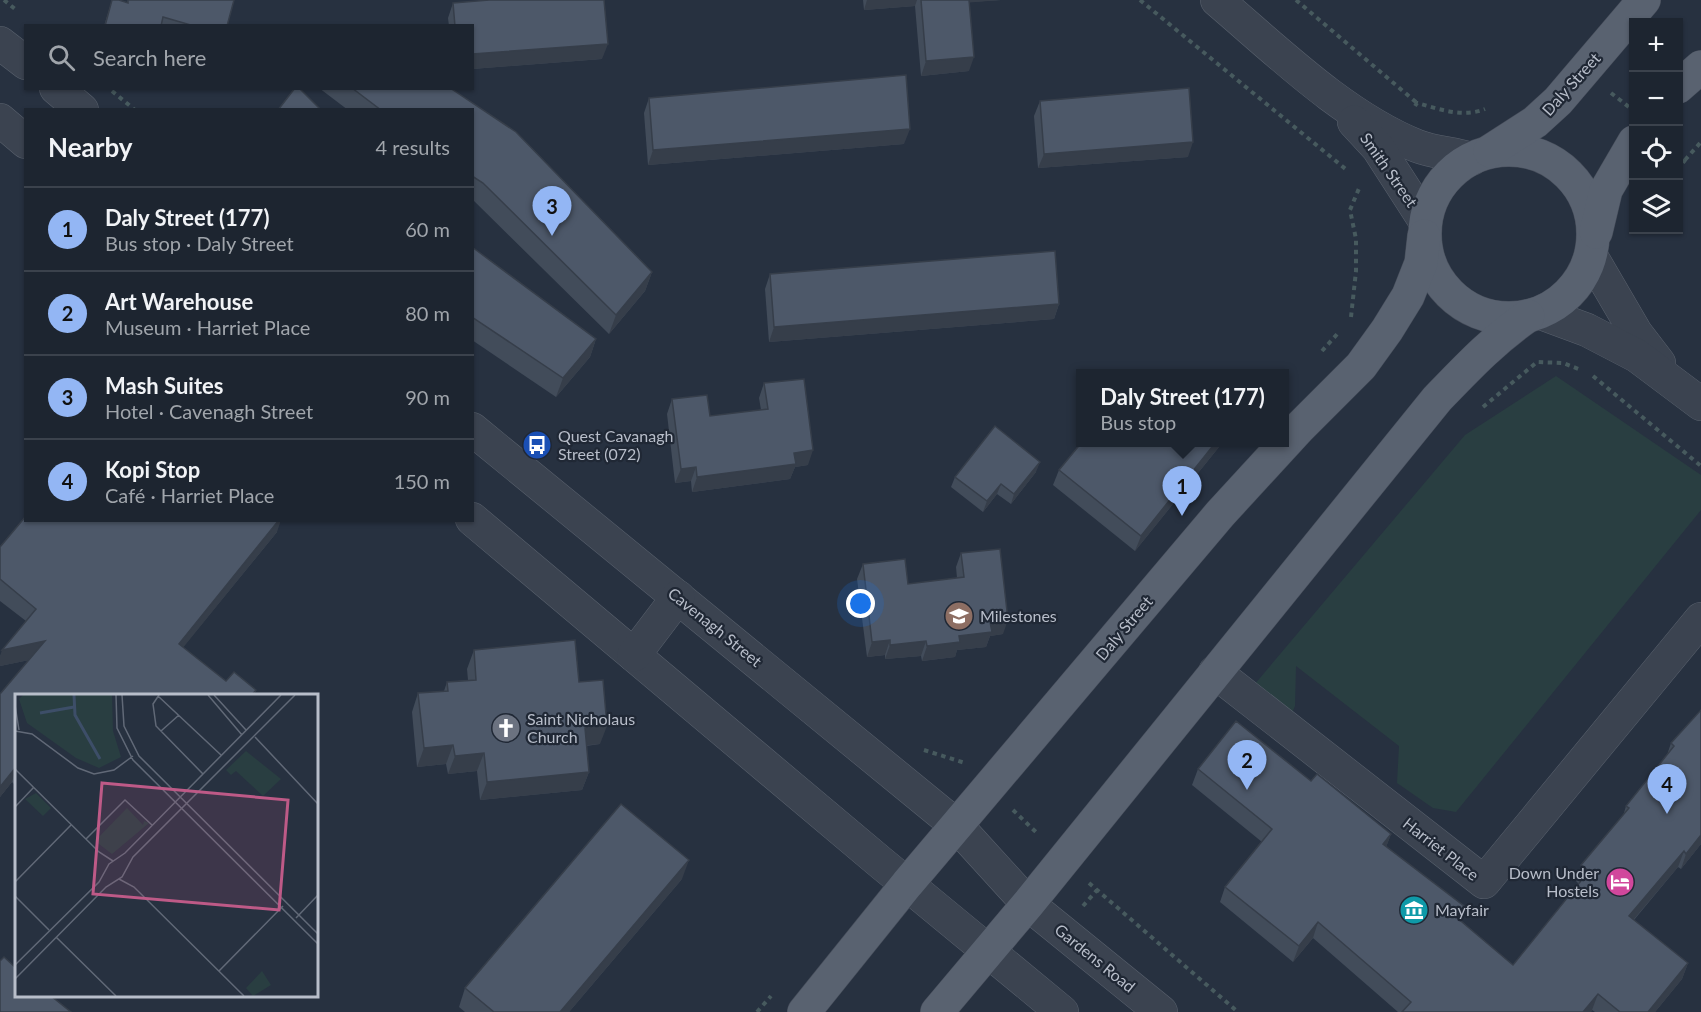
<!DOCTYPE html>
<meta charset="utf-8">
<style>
:root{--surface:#1d2530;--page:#2a313c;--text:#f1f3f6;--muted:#a0a5ab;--line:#3b424c;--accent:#93b6f4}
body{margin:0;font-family:Lato,sans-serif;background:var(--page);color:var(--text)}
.controls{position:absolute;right:18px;top:18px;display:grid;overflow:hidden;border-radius:0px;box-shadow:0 2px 4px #0004}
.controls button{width:54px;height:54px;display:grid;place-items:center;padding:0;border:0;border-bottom:2px solid var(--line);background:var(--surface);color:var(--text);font:30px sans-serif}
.you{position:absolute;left:861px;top:604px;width:21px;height:21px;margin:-15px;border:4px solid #fff;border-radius:50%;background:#1a73e8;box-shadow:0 0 0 9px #1a73e833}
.badge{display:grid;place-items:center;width:39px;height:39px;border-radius:50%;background:var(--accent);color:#111;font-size:20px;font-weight:700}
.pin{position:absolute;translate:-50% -50px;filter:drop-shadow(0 2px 3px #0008)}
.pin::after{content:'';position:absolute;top:32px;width:21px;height:18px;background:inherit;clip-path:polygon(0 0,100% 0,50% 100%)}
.popup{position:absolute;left:1076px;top:369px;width:213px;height:78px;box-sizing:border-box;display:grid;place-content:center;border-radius:0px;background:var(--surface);filter:drop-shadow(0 2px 4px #0005);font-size:20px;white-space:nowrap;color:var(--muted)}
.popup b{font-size:22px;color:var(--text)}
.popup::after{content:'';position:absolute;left:50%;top:100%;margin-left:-12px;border:12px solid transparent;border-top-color:var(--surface)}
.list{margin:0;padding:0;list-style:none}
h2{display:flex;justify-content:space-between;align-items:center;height:78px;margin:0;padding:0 24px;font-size:26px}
h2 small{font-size:20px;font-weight:400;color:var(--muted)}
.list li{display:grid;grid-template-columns:39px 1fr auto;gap:18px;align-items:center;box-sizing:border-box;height:84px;padding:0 24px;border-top:2px solid var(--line)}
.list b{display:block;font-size:22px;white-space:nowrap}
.list p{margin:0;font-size:20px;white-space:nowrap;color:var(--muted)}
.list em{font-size:20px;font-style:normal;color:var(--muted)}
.icon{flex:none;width:33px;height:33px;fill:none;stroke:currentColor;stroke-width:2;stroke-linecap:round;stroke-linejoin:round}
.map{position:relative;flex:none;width:1701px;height:1012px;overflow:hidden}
.search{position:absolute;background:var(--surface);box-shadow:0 2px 4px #0004;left:24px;top:24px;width:450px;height:66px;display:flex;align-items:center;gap:15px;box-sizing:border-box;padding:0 21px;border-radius:0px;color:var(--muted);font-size:22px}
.panel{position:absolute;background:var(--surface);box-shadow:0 2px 4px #0004;left:24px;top:108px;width:450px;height:414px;border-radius:0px}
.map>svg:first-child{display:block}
.green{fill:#293e41}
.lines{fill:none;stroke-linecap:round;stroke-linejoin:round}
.minor-casing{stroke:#59616d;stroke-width:34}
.major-casing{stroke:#454c59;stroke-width:34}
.path{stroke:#475a5e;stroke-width:4;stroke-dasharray:4.5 4.5;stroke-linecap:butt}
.minor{stroke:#3b4350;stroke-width:33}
.major{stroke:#596270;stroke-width:33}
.wall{fill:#424c5a}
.shaded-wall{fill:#363e4a}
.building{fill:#4d5869;stroke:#363e4a;stroke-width:1.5}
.labels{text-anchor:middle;stroke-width:4.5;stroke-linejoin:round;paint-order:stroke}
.street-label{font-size:16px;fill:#b8beca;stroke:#202835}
.poi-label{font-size:16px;fill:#b8beca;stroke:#202835;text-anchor:start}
.inset-river{fill:none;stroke:#3d4e68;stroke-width:3}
.inset-road{fill:none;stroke:#616977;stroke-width:1.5}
.view{fill:#be5a87;fill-opacity:0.15;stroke:#be5a87;stroke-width:3}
.inset-edge{fill:none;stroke:#b8beca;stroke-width:3}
</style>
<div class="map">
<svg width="1701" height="1012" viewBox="0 0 1701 1012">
<rect width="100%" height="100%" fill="#273140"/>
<polygon class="green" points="1556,376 1701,475 1701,510 1456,812 1433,808 1397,783 1399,746 1296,666 1295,706 1291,715 1249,691 1465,435"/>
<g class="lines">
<g class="minor-casing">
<g id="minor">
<path d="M1217,0c60,51 127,117 200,146 18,7 36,7 54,13"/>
<polyline points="0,43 26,63"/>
<polyline points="56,88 82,110"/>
<polyline points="0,120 26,142"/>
<polyline points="1354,122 1378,148 1425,221"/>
<polyline points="1591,256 1636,333 1659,363"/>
<polyline points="1541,313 1587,330 1637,356 1701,404"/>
<polyline points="472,429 957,826 1028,904 1161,1012"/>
<polyline points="472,519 880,862 1062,1012"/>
<polyline points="634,655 678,597"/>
<polyline points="1215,672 1484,882 1701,619"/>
</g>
</g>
<g class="major-casing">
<g id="major">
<polyline points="1678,87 1701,67"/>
<circle cx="1509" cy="234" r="84"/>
<polyline points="1490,151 1535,122 1558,101 1644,0"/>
<polyline points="1596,232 1606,190 1634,142"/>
<polyline points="804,1012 907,884 1220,514 1299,428 1361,366 1387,330 1408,296 1421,263 1424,236"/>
<path d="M937,1012l91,-108 409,-505c29,-30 56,-59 91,-83"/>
</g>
</g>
<g class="path">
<polyline points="4,0 15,9"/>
<polyline points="1140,0 1348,171"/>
<polyline points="1296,0 1417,103"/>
<polyline points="112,91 135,110"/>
<polyline points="1611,93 1629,107"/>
<path d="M1415,106l2,-3c22,6 46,15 68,6"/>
<polyline points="1678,153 1685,160 1678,170"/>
<polyline points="1685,160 1701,142"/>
<polyline points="1351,317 1356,271 1356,239 1350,210 1360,186"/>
<polyline points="1322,351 1339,332"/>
<polyline points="1593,376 1701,466"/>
<polyline points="1483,407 1537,362 1563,363 1581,370"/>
<polyline points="924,750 965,763"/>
<polyline points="1013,810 1038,834"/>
<polyline points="1089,883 1238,1012"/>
<polyline points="1083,906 1097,890"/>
<polyline points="757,1012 771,996"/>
</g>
<use href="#minor" class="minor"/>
<use href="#major" class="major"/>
</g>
<g class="wall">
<polygon points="112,0 127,2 128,0 234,0 227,26 104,26"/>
<polygon points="863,0 1001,0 970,2 969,71 921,76 915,6 864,10"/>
<polygon points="453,3 602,59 472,69 472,26 449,26 448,18"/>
<polygon points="319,88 450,88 516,132 652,272 645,291 609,334 472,199 472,110 348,110"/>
<polygon points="649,98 904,144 648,165 644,113"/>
<polygon points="1040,101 1188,157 1038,168 1034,116"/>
<polygon points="472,247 596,339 590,357 556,397 472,340"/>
<polygon points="770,274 1059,304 1054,319 769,342 765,289"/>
<polygon points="764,383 808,465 795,467 790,479 692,492 691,481 675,483 667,414 672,399 710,416 761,410 759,398"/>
<polygon points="1082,442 1223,442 1135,551 1053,485 1059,470"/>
<polygon points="1036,472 1011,504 997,494 983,512 951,487 955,477"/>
<polygon points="277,532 183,647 226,681 256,690 254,696 16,696 16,786 12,782 0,797 0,694 29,660 0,666 0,656 26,621 0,601 0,547"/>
<polygon points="961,553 1003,634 990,636 986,647 957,650 955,657 922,661 921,656 885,659 885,655 867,657 857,579 863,564 908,584 957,578 956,567"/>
<polygon points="474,650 579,682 600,744 586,746 589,772 582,790 480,800 477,771 448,774 446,764 417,767 412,712 418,693 444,691 447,682 468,680 467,669"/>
<polygon points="1701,710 1701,844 1681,869 1678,867 1634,920 1688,963 1682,979 1655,1012 1595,1012 1592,1010 1591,1012 1398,1012 1313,938 1293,962 1220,902 1225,887 1262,842 1192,785 1198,769 1311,781 1391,834 1386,847 1464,906 1459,919 1513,965 1579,884 1576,881 1581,865 1623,816 1626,806 1667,755 1671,743"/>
<polygon points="682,879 569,1012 465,1012 459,1007 465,988"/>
</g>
<g class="shaded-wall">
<polygon points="867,0 917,0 915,6 864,10"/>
<polygon points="964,0 1001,0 963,3"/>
<polygon points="608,44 602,59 472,69 472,54"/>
<polygon points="974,57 969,71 921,76 926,61"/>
<polygon points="910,129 904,144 648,165 653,150"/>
<polygon points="1193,142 1188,157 1038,168 1044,154"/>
<polygon points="652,272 645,291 609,334 616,315"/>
<polygon points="1059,304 1054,319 769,342 774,327"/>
<polygon points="596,339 590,357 556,397 563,378"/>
<polygon points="1216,442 1223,442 1135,551 1141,536"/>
<polygon points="813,450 808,465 795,467 790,479 692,492 697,477 794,453"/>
<polygon points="1040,462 1036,472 1011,504 1014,494"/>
<polygon points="696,467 691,481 675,483 681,469"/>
<polygon points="1001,484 997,494 983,512 987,501"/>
<polygon points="279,520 281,520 277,532 173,660 179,644"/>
<polygon points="1008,620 1003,634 990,636 986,647 957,650 955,657 922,661 927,646 959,636 990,622"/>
<polygon points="890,640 885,655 867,657 872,642"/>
<polygon points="45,641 39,658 0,666 0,656 2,650"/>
<polygon points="926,641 921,656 885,659 890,645"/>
<polygon points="607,726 600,744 578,746 585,728"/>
<polygon points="453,745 446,764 417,767 424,748"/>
<polygon points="484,753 477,771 448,774 455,756"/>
<polygon points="16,767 12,782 0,797 0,787"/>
<polygon points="589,772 582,790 480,800 487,782"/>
<polygon points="1391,834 1385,850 1383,844"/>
<polygon points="1701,835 1701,844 1681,869 1686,854"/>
<polygon points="1684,851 1678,867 1623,932 1629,916"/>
<polygon points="689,860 682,879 569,1012 560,1012"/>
<polygon points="1464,906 1458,922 1456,917"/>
<polygon points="1318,922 1313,938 1293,962 1299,946"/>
<polygon points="1688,963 1682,979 1655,1012 1648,1012"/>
<polygon points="1598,994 1592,1010 1591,1012 1583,1012"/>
</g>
<g class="building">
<polygon points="112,0 119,0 128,3 128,0 234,0 227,26 194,26 163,17 161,26 105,26"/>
<polygon points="489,0 604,0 608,44 472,54 472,26 455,26 453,3"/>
<polygon points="921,0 969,0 974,57 926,61"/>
<polygon points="906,75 910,129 653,150 649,98"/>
<polygon points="295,88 299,88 321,110 278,110"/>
<polygon points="352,88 450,88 516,132 652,272 616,315 483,183 472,176 472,110 381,110"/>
<polygon points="1189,88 1193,142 1044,154 1040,101"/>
<polygon points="472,247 596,339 563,378 472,317"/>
<polygon points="1055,251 1059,304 774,327 770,274"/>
<polygon points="804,379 813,450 794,453 796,464 697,477 696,467 681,469 672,399 707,395 710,416 768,409 764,383"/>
<polygon points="995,426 1040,462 1014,494 1001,484 987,501 955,477"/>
<polygon points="1082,442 1216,442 1141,536 1059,470"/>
<polygon points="26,516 26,520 279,520 179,644 226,681 234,672 256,690 251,696 16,696 16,767 0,787 0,694 45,641 2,650 36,609 0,579 0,547"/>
<polygon points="1000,549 1008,620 990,622 992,632 959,636 960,642 927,646 926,641 890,645 890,640 872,642 863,564 905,559 908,584 964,577 961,553"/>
<polygon points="575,640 579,682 603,680 607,726 585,728 589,772 487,782 484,753 455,756 453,745 424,748 418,693 448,691 447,682 476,680 474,650"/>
<polygon points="1701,710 1701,835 1686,854 1684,851 1629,916 1688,963 1648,1012 1620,1012 1598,994 1583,1012 1402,1012 1411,1002 1318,922 1299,946 1225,887 1272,829 1198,769 1236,721 1311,781 1317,774 1391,834 1383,844 1464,906 1456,917 1513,965 1589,871 1581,865 1629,808 1626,806 1674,746 1671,743"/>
<polygon points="621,804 689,860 560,1012 494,1012 465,988"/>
<polygon points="4,957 16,968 16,996 51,996 71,1012 0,1012 0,961"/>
</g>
<defs>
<g id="bus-disc" transform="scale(1.5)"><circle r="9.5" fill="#1a4fb4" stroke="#202835"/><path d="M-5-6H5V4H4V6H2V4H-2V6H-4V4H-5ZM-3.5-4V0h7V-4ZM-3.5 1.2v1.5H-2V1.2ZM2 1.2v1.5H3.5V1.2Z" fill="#fff"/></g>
<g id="school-disc" transform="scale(1.5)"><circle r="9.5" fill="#8d6e63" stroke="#202835"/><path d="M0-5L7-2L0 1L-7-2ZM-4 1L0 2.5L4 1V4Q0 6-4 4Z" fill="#fff"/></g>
<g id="church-disc" transform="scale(1.5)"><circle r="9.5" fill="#6b7280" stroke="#202835"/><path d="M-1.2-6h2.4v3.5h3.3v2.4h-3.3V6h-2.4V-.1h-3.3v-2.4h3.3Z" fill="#fff"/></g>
<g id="hotel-disc" transform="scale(1.5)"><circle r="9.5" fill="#d1479c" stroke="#202835"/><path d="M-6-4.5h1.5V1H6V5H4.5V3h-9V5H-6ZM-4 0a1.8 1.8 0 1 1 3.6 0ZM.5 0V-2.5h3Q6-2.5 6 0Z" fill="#fff"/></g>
<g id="museum-disc" transform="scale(1.5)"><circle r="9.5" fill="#0f9aa8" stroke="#202835"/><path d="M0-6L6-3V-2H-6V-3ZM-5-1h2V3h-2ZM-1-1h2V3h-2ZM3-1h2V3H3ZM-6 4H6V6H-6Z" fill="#fff"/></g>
</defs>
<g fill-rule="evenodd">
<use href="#bus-disc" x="537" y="445"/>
<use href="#school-disc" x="959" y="616"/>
<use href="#church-disc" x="506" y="728"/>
<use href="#hotel-disc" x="1620" y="882"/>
<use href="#museum-disc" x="1414" y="910"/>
</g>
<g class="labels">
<g class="street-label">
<text transform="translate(1571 84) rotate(-48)" y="6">Daly Street</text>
<text transform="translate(1389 170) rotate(55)" y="6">Smith Street</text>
<text transform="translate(715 627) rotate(39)" y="6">Cavenagh Street</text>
<text transform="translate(1124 628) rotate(-50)" y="6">Daly Street</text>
<text transform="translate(1441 849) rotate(38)" y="6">Harriet Place</text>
<text transform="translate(1095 958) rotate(39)" y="6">Gardens Road</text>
</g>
<g class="poi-label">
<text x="558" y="442">Quest Cavanagh<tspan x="558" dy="18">Street (072)</tspan></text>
<text x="980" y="622">Milestones</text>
<text x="527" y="725">Saint Nicholaus<tspan x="527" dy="18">Church</tspan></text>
<text x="1599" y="879" text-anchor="end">Down Under<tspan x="1599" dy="18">Hostels</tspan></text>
<text x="1435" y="916">Mayfair</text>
</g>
</g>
<g transform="translate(15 694)">
<rect width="303" height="303" fill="#273140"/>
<path d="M8,1h89l1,36 8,26 -22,11 -23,-10 -49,-35 -8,-24zM231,57l35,28 -18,17 -27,-25 -5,4 -5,-5zM21,99l15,15 -8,8 -18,-17zM112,114l16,17 1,-4 5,2 -37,31 -17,-13zM247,277l9,14 -18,11 -7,-8z" fill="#293e41"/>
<path class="inset-river" d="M59,1l1,20 25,44M25,19l34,-6"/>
<path class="inset-road" d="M101,1l1,33 16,32 185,184M107,1l2,31 15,30 179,178M144,1l-6,9 3,22 47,48M193,1l34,40M199,1l32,35M143,2l63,59M0,11l4,25M0,37l17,3 46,34 16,6 20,-4 19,-14M146,37l18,-16M240,43l63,67M0,75l84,83 14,9M0,113l19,-20M71,145l39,-39 27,25M104,185l15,8 110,109M0,188l56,-57M0,202l34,34M281,224l22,-23M41,243l60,59M0,271l84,-83 10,-18 16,-11 156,-158M204,277l64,-65M0,285l91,-92 16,-10 11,-20 162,-162"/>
<path class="view" d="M87,89l186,17 -9,110 -186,-16z"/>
<rect width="303" height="303" class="inset-edge"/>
</g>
</svg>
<div class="controls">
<button>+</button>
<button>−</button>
<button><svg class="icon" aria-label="locate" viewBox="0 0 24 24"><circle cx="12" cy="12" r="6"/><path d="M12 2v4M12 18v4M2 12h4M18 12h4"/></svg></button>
<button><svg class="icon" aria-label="layers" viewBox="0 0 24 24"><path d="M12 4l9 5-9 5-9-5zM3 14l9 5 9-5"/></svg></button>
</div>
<div class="you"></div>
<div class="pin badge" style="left:1182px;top:516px">1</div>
<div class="popup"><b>Daly Street (177)</b>Bus stop</div>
<div class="pin badge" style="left:1247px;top:790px">2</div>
<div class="pin badge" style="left:552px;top:236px">3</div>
<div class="pin badge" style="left:1667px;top:814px">4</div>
<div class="search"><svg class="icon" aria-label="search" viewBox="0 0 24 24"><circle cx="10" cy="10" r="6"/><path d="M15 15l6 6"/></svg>Search here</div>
<section class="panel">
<h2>Nearby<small>4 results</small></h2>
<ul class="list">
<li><span class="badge">1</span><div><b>Daly Street (177)</b><p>Bus stop · Daly Street</p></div><em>60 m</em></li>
<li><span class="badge">2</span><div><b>Art Warehouse</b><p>Museum · Harriet Place</p></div><em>80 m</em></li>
<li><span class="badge">3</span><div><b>Mash Suites</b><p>Hotel · Cavenagh Street</p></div><em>90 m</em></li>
<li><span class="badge">4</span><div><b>Kopi Stop</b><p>Café · Harriet Place</p></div><em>150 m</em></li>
</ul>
</section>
</div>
